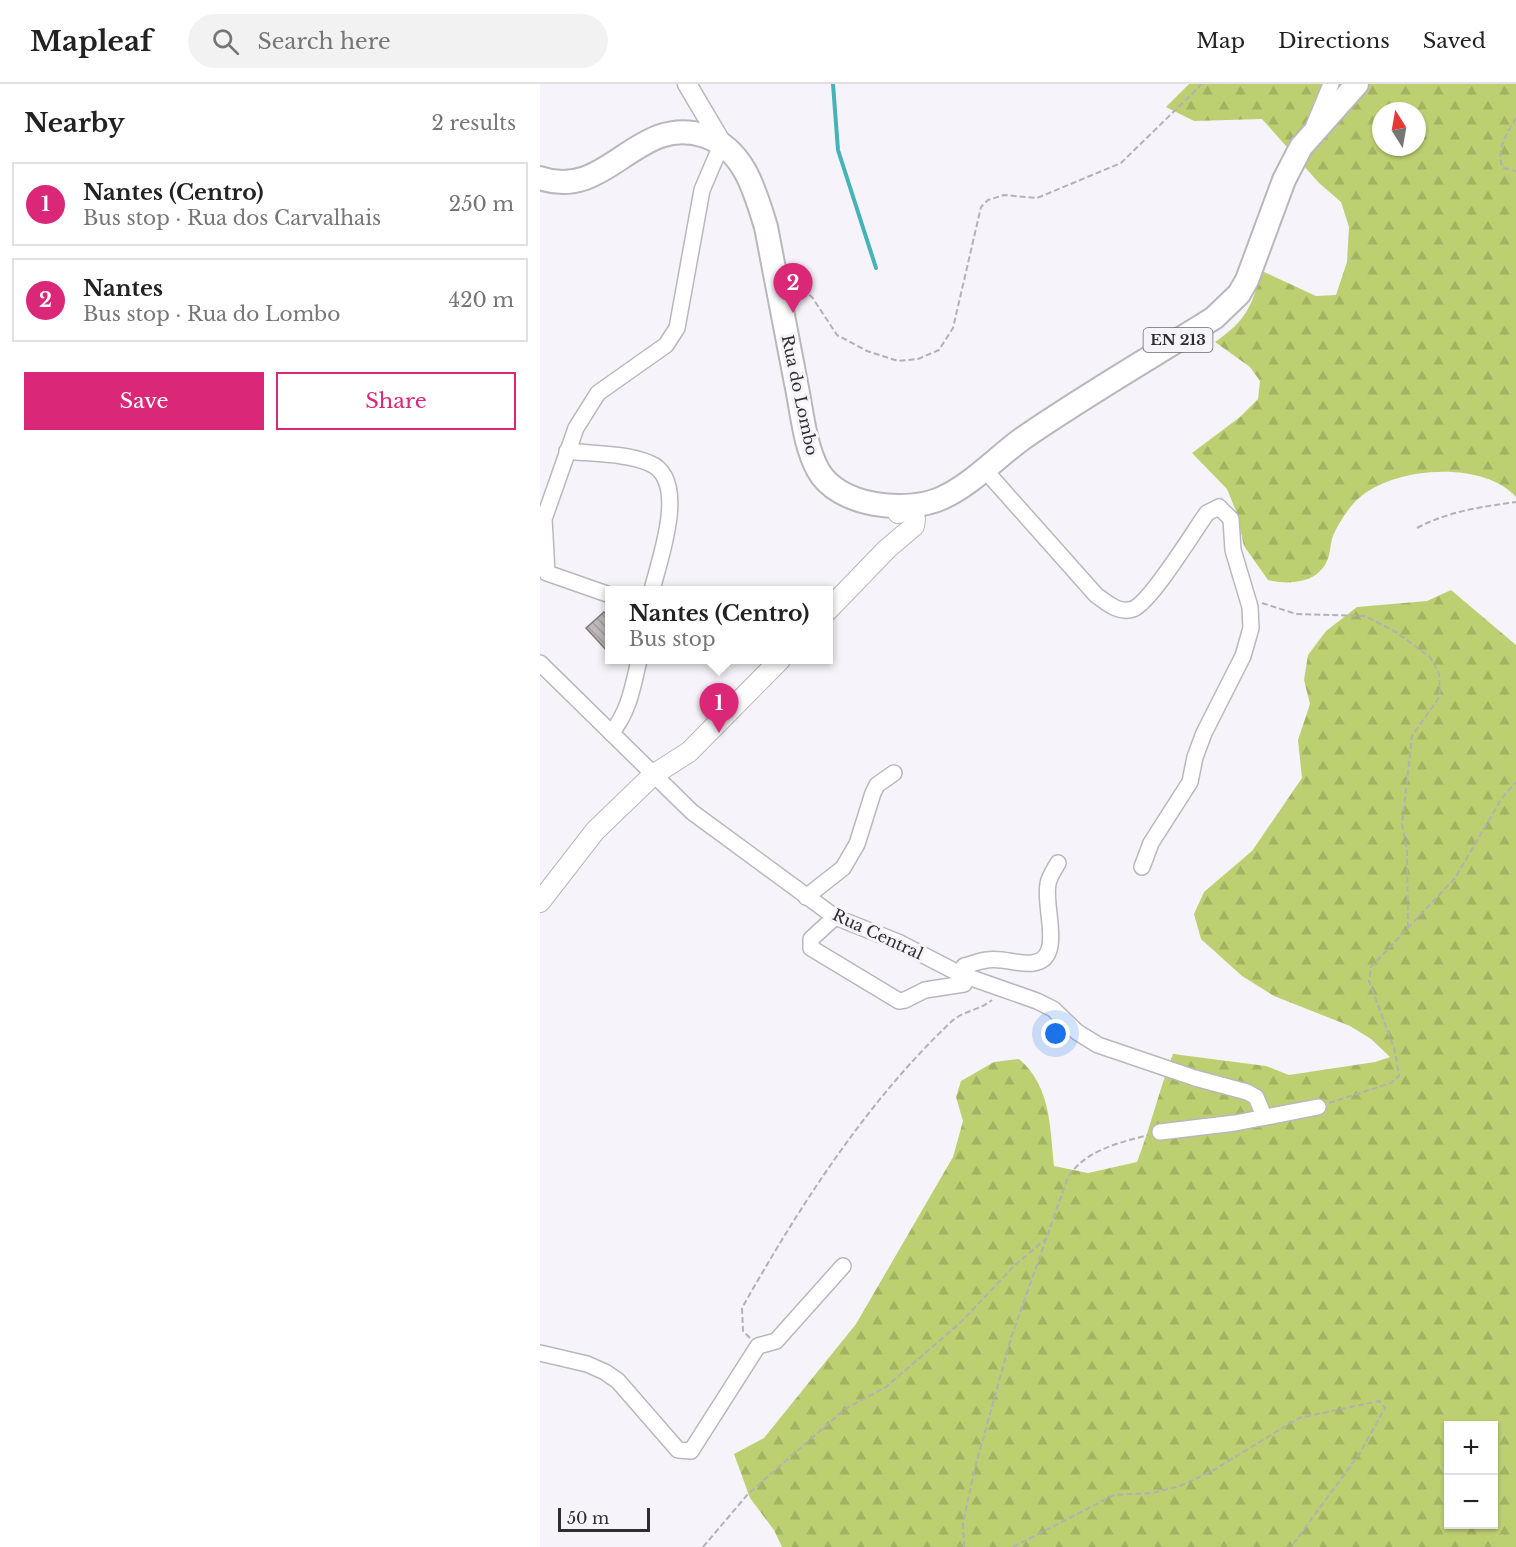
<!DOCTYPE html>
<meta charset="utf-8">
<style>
:root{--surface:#fff;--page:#f2f2f2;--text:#222;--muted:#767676;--line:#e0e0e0;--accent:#db2777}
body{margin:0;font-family:"Libre Baskerville",serif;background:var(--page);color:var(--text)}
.controls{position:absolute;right:18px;bottom:18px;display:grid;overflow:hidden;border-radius:0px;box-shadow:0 2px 4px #0004}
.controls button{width:54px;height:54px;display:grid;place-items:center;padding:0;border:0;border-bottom:2px solid var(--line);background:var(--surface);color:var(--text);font:30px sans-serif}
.compass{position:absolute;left:832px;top:18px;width:54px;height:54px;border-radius:50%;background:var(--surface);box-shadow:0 2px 4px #0004;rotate:349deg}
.scale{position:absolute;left:18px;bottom:15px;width:92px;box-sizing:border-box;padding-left:6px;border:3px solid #2e2d2f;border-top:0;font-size:16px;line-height:21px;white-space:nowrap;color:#2e2d2f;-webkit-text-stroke:4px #f6f4fa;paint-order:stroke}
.you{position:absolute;left:516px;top:950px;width:21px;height:21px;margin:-15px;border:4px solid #fff;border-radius:50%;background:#1a73e8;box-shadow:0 0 0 9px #1a73e833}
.badge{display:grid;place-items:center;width:39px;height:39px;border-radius:50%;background:var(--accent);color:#fff;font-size:20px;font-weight:700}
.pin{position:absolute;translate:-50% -50px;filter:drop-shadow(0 2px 3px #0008)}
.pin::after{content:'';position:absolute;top:32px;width:21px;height:18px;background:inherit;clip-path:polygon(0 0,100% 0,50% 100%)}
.popup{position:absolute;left:65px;top:502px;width:228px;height:78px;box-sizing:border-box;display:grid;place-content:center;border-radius:0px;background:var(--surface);filter:drop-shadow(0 2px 4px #0005);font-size:20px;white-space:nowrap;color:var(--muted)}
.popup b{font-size:22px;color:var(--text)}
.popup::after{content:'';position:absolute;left:50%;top:100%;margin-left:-12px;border:12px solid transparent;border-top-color:var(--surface)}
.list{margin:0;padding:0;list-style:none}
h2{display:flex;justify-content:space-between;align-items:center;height:78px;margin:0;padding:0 24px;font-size:26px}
h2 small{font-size:20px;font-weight:400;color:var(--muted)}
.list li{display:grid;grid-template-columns:39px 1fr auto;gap:18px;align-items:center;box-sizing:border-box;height:84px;margin:0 12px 12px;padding:0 12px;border:2px solid var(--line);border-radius:0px}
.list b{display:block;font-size:22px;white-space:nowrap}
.list p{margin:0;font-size:20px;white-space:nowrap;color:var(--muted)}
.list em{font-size:20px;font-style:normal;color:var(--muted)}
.actions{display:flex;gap:12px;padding:18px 24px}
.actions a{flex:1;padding:14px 0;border:2px solid var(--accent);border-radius:0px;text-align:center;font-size:21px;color:var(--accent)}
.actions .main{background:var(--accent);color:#fff}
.icon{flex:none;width:33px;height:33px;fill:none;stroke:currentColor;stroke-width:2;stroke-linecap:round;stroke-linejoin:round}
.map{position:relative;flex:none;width:976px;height:1463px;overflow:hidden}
header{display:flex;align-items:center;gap:36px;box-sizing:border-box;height:84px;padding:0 30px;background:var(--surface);border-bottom:2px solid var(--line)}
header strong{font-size:28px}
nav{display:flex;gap:33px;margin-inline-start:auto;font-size:21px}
.search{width:420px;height:54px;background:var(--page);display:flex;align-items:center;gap:15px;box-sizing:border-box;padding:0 21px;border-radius:33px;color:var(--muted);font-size:22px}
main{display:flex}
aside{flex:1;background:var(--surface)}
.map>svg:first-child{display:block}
.forest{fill:url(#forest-firs);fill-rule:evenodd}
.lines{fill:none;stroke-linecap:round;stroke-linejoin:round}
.stream{stroke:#46b3b6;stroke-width:4}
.building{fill:url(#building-back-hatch);stroke:#817a7c;stroke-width:1.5}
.minor-casing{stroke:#b9b7bd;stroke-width:18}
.tertiary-casing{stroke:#b9b7bd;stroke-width:21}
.secondary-casing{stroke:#b9b7bd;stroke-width:22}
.primary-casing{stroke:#b9b7bd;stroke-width:26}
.path{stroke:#b2b1b5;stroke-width:2;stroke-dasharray:6 3;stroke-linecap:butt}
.minor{stroke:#fff;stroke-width:15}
.tertiary{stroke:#fff;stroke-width:18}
.secondary{stroke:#fff;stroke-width:20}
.primary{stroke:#fff;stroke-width:22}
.labels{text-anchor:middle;stroke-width:6;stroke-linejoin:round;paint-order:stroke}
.shield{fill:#f6f4fa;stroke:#6a696c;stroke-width:1.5}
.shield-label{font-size:15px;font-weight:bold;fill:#2e2d2f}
.street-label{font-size:16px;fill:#2e2d2f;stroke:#f6f4fa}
</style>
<header>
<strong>Mapleaf</strong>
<div class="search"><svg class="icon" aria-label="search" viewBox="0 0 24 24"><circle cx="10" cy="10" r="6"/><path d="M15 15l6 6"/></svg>Search here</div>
<nav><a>Map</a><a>Directions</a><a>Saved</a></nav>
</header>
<main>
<aside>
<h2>Nearby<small>2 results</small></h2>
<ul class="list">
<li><span class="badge">1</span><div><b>Nantes (Centro)</b><p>Bus stop · Rua dos Carvalhais</p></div><em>250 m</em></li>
<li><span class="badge">2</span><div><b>Nantes</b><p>Bus stop · Rua do Lombo</p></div><em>420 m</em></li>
</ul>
<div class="actions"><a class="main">Save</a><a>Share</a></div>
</aside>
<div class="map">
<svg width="976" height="1463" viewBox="0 0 976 1463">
<defs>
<pattern id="forest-firs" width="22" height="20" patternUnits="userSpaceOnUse" patternTransform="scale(1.5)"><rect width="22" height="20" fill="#bcd071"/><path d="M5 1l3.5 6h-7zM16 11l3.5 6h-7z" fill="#a2b362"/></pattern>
<pattern id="building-back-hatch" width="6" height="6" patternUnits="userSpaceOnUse" patternTransform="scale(1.5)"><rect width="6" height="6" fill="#bfb9bb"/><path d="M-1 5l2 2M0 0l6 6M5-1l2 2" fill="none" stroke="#a49fa1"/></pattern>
</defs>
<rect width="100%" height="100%" fill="#f6f4fa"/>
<g class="forest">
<path d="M649,0h327v413c-33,-38 -130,-31 -163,7 -7,8 -18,25 -21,35 -3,13 -2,23 -13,33 -12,12 -36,12 -51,8l-24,-34 -8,-35 -9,-22 -35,-36 48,-36 18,-18 2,-18 -10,-14 -35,-25c32,-22 36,-35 47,-71l54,25 20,-1 11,-33 2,-35 -8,-25 -22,-19 -57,-64 -68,2 -28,-14zM841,27h36v36h-36z"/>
<path d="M911,506l65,55v902h-734l-8,-17 -24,-32 -16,-44 30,-16 92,-114 97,-167 10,-36 -7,-24 5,-16 33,-19 25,-3c32,27 31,68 35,107l34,7 49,-11c14,-36 22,-72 36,-108l93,12 23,9 86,-13 15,-5 -19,-18 -21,-13 -76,-30 -32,-20 -41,-37 -7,-25 10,-22 48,-41 50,-73 -4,-38 12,-36 -6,-24 4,-25 18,-24 31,-24 70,-6zM908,1342h46v98h-46z"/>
</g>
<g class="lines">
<polyline class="stream" points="293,0 298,66 336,184"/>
</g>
<polygon class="building" points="64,528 70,533 70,570 46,544"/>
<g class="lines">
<g class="minor-casing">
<g id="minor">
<polyline points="774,41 791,0"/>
<path d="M27,367c26,3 58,2 82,12 41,16 10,97 3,127"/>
<path d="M444,385l112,126c11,8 23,19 37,14 18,-7 61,-78 74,-96l12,-6 12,12 2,31 17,57 1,21 -8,28 -39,77 -9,24 -5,25 -39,61 -9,24"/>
<polyline points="70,511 7,489 4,435 36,344 58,309 126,261 137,244 162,106 182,59"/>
<polyline points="0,579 152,728 295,833 358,858 420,890 497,917 513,925 537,948 558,961 655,994 707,1008 716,1013 724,1032"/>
<path d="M71,649c18,-21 22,-47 28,-73"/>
<polyline points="266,813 303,784 317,760 333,709 337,701 354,689"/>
<polyline points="295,833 271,855 271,864 359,917 365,916 385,906 424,900 428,892"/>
<path d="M420,890l4,-8c8,-2 15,-5 23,-6 15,-3 31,5 46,3 32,-4 10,-56 15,-79 1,-7 6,-14 10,-21"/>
<polyline points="620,1048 695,1039 778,1023"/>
<polyline points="0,1269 47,1280 65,1288 78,1297 138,1366 151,1367 218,1262 236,1257 303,1182"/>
</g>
</g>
<g class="tertiary-casing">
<polyline id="tertiary" points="147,0 182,59"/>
</g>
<g class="secondary-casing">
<g id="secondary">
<polyline points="288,526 347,465 374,442 375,435 367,422 358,429"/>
<polyline points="0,818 55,747 113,691 149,668 240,576"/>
</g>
</g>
<g class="primary-casing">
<path id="primary" d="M0,94c67,24 97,-65 165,-42 39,13 50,55 61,91 10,52 20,104 30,156 6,28 8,61 22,87 20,37 89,44 124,28 29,-13 54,-40 80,-59 62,-43 128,-81 192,-121l25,-24 8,-14 37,-100 17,-33 56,-63"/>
</g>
<g class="path">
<path d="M976,34c-9,15 -21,34 -13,50l13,3"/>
<polyline points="255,200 272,213 297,251 327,267 358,277 378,275 399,266 413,244 441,123 448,116 464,111 497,114 581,79 662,0"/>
<path d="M877,444c32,-17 64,-21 99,-26"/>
<polyline points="722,519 756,530 825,532 856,548 890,573 899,590 900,612 872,652 862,741 867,767 868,845"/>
<polyline points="789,1019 851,999 859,992 855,967 829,897 831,883 915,794 962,714 976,698"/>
<path d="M210,1254l-7,-7 -1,-23c57,-101 125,-207 210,-287 11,-10 28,-11 40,-21"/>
<polyline points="163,1463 208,1410 305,1325 346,1303 421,1238 474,1182 507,1154"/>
<path d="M424,1463l-1,-24 12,-55 36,-130 57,-161c18,-27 50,-34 80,-42"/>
<polyline points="473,1463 574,1411 612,1409 640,1402 672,1387 759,1334 839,1317 845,1324 820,1369 751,1463"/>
</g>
<use href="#minor" class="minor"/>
<use href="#tertiary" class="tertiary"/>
<use href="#secondary" class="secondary"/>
<use href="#primary" class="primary"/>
</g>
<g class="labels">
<rect class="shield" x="603.5" y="244" width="69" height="24" rx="4.5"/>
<g class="shield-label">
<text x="638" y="261">EN 213</text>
</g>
<g class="street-label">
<text transform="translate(260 311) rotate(78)" y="6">Rua do Lombo</text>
<text transform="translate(338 850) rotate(25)" y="6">Rua Central</text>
</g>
</g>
</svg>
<div class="controls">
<button>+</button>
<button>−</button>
</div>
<svg class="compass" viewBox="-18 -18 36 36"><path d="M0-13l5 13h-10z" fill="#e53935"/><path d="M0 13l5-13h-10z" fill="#767676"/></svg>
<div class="scale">50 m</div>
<div class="you"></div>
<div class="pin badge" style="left:179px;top:649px">1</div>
<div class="popup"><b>Nantes (Centro)</b>Bus stop</div>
<div class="pin badge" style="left:253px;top:229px">2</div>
</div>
</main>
